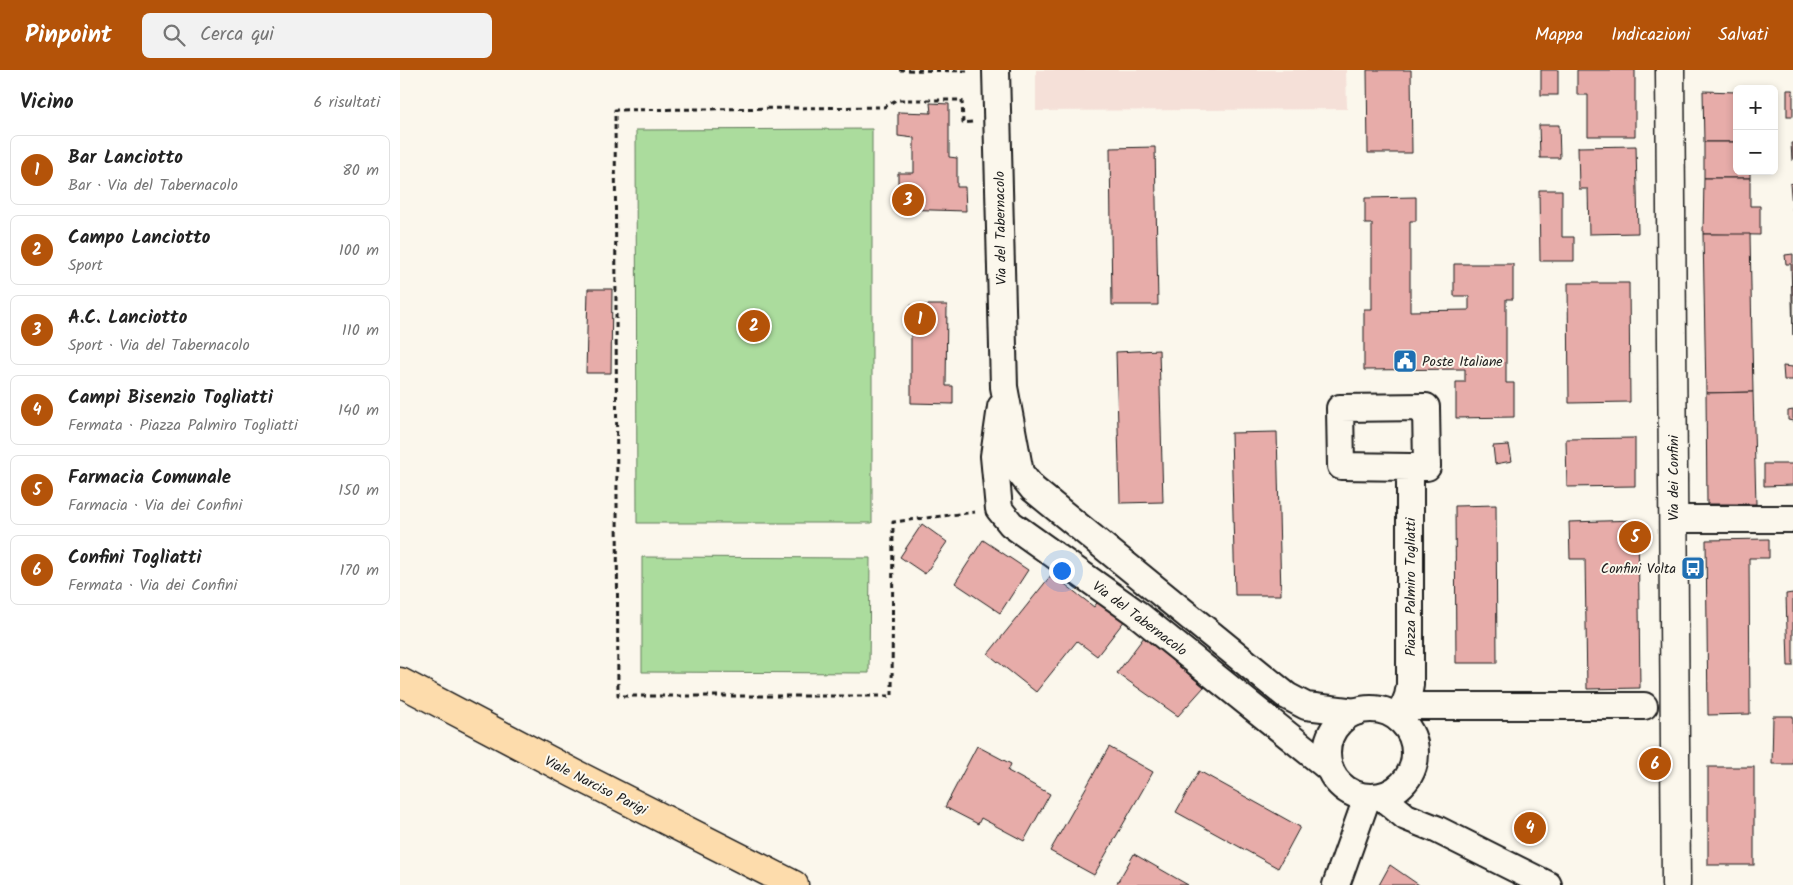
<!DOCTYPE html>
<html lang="it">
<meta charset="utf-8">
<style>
:root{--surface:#fff;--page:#f2f2f2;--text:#222;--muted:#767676;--line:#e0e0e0;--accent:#b45309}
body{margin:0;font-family:Kalam,sans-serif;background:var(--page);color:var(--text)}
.controls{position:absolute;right:15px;top:15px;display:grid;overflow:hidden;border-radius:8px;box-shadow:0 2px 8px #0003}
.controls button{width:45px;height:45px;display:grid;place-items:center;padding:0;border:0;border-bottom:1px solid var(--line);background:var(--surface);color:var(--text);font:25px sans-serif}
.you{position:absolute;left:661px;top:500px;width:18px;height:18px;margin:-12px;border:4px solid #fff;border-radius:50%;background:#1a73e8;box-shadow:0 0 0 8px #1a73e833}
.badge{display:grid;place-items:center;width:32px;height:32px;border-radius:50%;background:var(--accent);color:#fff;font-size:16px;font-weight:700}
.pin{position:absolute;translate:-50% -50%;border:2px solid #fff;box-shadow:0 1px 5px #0006}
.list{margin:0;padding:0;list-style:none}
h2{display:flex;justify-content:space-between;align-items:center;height:65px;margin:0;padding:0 20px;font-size:21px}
h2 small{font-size:16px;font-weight:400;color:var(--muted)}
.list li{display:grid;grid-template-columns:32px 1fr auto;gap:15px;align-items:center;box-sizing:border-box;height:70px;margin:0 10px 10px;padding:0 10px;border:1px solid var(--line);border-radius:8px}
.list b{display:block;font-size:19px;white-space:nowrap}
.list p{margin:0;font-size:16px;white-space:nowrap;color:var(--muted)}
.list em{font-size:16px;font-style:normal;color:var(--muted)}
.icon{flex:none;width:28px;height:28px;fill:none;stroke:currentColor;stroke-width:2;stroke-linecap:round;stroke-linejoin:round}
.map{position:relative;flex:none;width:1393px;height:815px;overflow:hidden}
header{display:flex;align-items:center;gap:30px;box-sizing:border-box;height:70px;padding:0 25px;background:var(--accent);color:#fff}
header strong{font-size:24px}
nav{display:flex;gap:28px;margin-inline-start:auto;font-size:18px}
.search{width:350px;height:45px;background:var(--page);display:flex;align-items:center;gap:12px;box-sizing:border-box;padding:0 18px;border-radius:8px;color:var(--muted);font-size:19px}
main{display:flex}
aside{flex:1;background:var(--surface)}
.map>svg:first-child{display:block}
.built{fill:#f5e0d8}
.green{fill:#abdc9d;stroke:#647c5c}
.building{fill:#e7aca9;stroke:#1c1c1c}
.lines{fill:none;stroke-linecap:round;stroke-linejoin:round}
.street-casing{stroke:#1c1c1c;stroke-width:30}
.secondary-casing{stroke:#1c1c1c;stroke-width:31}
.primary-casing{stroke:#1c1c1c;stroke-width:31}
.path{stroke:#1c1c1c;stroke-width:3;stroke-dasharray:5 4;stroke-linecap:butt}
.street{stroke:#fbf7ec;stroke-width:26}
.secondary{stroke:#fbf7ec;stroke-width:28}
.primary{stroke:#fddcac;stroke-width:28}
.labels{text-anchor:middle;stroke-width:4;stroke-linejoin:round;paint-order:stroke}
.street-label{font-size:14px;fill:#1c1c1c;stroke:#fbf7ec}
.poi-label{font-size:14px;fill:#1c1c1c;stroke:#fbf7ec;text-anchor:start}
</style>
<header>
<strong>Pinpoint</strong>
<div class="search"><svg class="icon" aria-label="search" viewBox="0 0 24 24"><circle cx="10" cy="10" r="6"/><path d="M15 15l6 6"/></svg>Cerca qui</div>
<nav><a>Mappa</a><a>Indicazioni</a><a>Salvati</a></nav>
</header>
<main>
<aside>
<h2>Vicino<small>6 risultati</small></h2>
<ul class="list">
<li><span class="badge">1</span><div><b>Bar Lanciotto</b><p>Bar · Via del Tabernacolo</p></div><em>80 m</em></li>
<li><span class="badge">2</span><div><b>Campo Lanciotto</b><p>Sport</p></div><em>100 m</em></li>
<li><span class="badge">3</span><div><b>A.C. Lanciotto</b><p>Sport · Via del Tabernacolo</p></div><em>110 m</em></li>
<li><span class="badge">4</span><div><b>Campi Bisenzio Togliatti</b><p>Fermata · Piazza Palmiro Togliatti</p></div><em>140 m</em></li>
<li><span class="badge">5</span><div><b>Farmacia Comunale</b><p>Farmacia · Via dei Confini</p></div><em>150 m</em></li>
<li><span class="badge">6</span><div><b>Confini Togliatti</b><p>Fermata · Via dei Confini</p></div><em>170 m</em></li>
</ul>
</aside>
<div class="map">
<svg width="1393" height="815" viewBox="0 0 1393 815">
<rect width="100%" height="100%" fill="#fbf7ec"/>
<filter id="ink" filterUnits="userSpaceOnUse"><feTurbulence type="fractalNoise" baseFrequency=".02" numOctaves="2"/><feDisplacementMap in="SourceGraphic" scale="10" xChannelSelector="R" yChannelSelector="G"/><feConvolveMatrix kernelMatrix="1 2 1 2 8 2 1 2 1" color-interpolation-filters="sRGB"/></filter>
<g filter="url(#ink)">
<polygon class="built" points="636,0 946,0 947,39 636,41"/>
<g class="green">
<polygon points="472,59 472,453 237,453 236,60"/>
<polygon points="242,487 470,488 469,603 242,602"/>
</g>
<g class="building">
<polygon points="967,0 1011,0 1012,83 968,83"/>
<rect x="1141" y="0" width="17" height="25"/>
<polygon points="1177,0 1235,0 1235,66 1188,66 1188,25 1177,25"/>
<rect x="1387" y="20" width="6" height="26"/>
<polygon points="1303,21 1337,22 1337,72 1304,72"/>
<polygon points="530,33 549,34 549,87 557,88 557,117 565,117 566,141 498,139 498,103 514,103 514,68 498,66 498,42 531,43"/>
<polygon points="1139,55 1159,55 1160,88 1140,88"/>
<polygon points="1304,72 1337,72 1337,101 1350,101 1350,108 1304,108"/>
<polygon points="1391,73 1393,73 1393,90 1392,91"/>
<polygon points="1236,76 1238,163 1189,164 1188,119 1179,119 1178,77"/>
<polygon points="755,77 758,235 712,235 710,78"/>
<polygon points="1304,108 1350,108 1350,136 1360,136 1360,165 1303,164"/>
<polygon points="1393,113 1393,146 1390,114"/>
<polygon points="1139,120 1162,120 1162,167 1174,167 1174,191 1140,191"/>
<polygon points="1016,127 1016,151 1010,151 1010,241 1069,240 1069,226 1054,226 1054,194 1113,194 1113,229 1106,229 1106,313 1114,313 1114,347 1056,348 1056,312 1065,312 1065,299 964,300 964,239 972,239 972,154 965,154 965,128"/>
<polygon points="1303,164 1350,164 1353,322 1306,323"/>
<polygon points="1393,184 1393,265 1391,194 1386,194 1385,185"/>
<polygon points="1168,213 1229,213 1230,332 1169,333"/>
<polygon points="188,219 212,219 211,303 186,303"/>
<polygon points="511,235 547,235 546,316 553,316 553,334 511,333"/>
<polygon points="759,280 763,432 720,433 716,282"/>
<polygon points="1383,296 1393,297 1393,310 1384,310"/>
<polygon points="1353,322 1356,434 1307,434 1306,323"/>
<polygon points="1393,340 1393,351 1388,350 1388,341"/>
<polygon points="877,362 881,525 835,525 831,363"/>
<polygon points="1235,368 1235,416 1167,417 1166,369"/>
<polygon points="1109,375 1112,391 1095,394 1093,376"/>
<polygon points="1364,394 1393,394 1393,415 1364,416"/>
<polygon points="1096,435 1097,593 1056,593 1055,436"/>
<polygon points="1238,450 1240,618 1187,619 1185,489 1170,489 1169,452"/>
<polygon points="522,454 547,472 525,504 500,487"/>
<polygon points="1369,469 1369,488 1349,488 1350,644 1308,645 1306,470"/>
<polygon points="583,470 628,500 600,543 555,513"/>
<polygon points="652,504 694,537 699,530 725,550 697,586 677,571 636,622 588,584"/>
<polygon points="1393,523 1393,596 1388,596 1386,524"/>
<polygon points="744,567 804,617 778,646 717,603"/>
<polygon points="1373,646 1393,646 1393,694 1372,694"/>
<polygon points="577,676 611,694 608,701 650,724 624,771 581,748 578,754 545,737"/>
<polygon points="709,677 753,702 694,805 650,781"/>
<rect x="1308" y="697" width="46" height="98"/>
<polygon points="799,701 900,757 878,798 776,742"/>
<polygon points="734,784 788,815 716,815"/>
<polygon points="990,795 1019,815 979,815"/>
</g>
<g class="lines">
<g class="street-casing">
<g id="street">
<polyline points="596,0 604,317 620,403 633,419 887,626 906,636 956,642"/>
<polyline points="601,337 594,386 599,439 611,454 736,543 930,699"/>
<polyline points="1273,449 1393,449"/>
<polyline points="1004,636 1244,636"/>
<circle cx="971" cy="683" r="44"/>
<polyline points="999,649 1008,626 1010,615 1010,397 1027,397 1026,337 940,338 941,396 1010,397"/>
<polyline points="982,727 1006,747 1036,759 1148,815"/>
<polyline points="936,815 967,728"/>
</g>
</g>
<g class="secondary-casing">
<polyline id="secondary" points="1270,0 1276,815"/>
</g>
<g class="primary-casing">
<polyline id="primary" points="0,612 175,704 394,815"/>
</g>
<g class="path">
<polyline points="499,0 571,1"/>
<polyline points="572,52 563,53 562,30 496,30 484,37 215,40 218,626 492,626 493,452 575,442"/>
</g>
<use href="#street" class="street"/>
<use href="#secondary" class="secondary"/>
<use href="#primary" class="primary"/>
</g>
</g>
<defs>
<g id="civic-square" transform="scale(1.25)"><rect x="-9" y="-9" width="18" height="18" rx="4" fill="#1f6fb2" stroke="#fbf7ec"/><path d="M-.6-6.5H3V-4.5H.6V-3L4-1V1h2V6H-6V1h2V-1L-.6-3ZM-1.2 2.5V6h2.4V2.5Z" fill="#fff"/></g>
<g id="bus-square" transform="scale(1.25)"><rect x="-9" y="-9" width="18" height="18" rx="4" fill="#1f6fb2" stroke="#fbf7ec"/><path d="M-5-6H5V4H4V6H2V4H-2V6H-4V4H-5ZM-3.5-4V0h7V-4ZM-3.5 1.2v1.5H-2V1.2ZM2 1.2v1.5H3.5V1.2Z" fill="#fff"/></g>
</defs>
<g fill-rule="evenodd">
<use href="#civic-square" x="1005" y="291"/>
<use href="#bus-square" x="1293" y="498"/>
</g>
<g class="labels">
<g class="street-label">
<text transform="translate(600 158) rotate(-91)" y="5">Via del Tabernacolo</text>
<text transform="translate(1273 408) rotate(-90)" y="5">Via dei Confini</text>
<text transform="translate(1010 517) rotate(-90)" y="5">Piazza Palmiro Togliatti</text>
<text transform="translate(740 548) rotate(37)" y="5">Via del Tabernacolo</text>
<text transform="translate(196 715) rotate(27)" y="5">Viale Narciso Parigi</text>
</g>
<g class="poi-label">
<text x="1022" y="296">Poste Italiane</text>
<text x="1276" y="503" text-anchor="end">Confini Volta</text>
</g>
</g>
</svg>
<div class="controls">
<button>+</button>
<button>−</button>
</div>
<div class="you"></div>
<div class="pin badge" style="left:520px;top:249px">1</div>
<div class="pin badge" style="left:354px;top:256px">2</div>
<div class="pin badge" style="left:508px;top:130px">3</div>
<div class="pin badge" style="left:1130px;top:758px">4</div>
<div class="pin badge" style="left:1235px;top:467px">5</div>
<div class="pin badge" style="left:1255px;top:694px">6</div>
</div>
</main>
